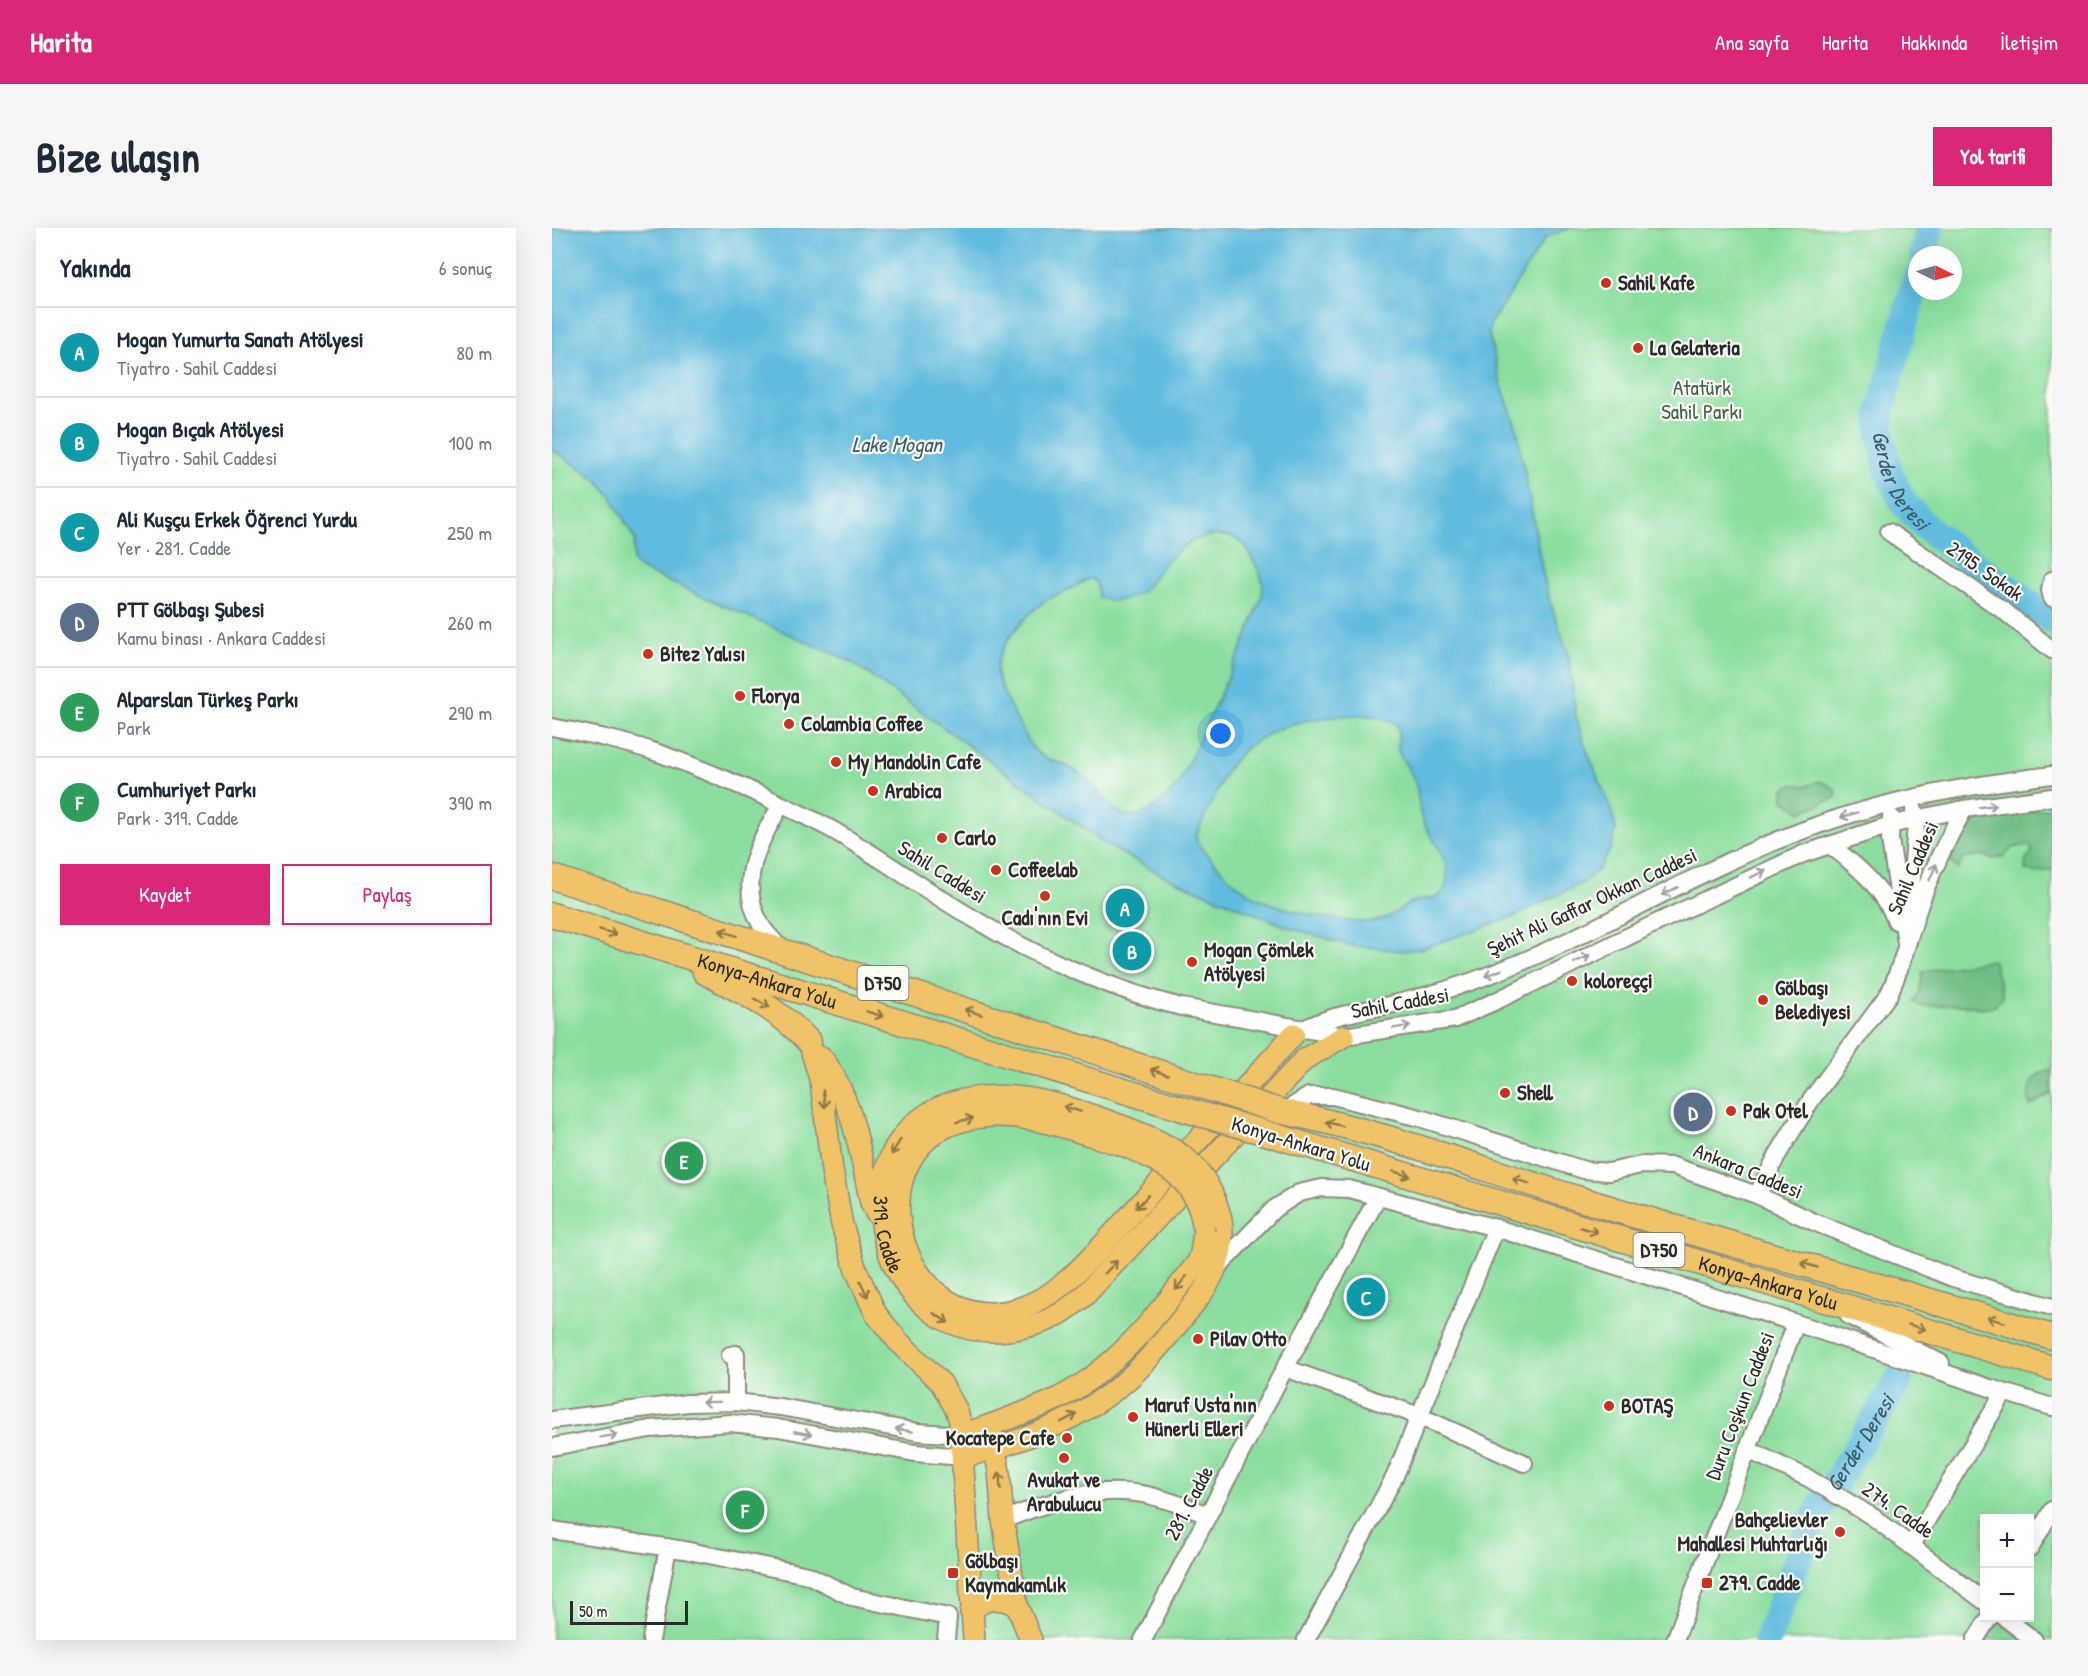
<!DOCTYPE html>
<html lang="tr">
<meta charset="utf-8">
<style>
:root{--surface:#fff;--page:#f6f6f7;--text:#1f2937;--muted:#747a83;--line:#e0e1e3;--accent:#db2777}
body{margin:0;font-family:"Patrick Hand",sans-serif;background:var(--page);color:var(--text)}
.controls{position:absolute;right:18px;bottom:18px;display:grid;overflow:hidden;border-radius:0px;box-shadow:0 6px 24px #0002}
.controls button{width:54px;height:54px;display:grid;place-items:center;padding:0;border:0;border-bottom:2px solid var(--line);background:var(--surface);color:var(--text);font:30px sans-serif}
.compass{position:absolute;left:1356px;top:18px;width:54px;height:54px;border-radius:50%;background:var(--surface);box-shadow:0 6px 24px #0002;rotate:95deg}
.scale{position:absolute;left:18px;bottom:15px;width:118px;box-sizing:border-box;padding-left:6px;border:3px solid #2b2b2b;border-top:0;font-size:16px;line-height:21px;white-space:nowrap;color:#2b2b2b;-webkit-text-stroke:4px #fdfcf7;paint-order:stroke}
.you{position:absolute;left:669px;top:506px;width:21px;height:21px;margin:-15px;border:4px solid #fff;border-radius:50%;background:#1a73e8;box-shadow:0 0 0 9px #1a73e833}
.badge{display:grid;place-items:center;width:39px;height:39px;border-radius:50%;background:var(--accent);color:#fff;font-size:20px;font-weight:700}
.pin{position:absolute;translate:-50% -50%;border:3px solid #fff;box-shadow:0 2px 6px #0006}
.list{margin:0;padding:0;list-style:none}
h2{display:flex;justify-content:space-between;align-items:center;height:78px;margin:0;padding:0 24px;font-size:26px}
h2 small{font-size:20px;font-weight:400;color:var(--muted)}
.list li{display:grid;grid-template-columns:39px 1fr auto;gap:18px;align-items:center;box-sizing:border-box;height:90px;padding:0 24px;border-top:2px solid var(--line)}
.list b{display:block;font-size:22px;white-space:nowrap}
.list p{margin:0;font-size:20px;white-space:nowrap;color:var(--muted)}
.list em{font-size:20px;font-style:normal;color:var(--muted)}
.actions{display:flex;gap:12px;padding:18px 24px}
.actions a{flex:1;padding:14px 0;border:2px solid var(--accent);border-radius:0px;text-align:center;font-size:21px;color:var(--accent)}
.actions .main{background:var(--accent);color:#fff}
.map{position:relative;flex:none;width:1500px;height:1412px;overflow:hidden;border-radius:0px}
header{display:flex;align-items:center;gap:36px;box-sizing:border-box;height:84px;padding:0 30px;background:var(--accent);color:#fff}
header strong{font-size:28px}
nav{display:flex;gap:33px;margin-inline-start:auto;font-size:21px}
.intro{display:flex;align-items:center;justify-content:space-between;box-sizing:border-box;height:144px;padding:0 36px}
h1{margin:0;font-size:42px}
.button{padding:15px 27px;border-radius:0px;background:var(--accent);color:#fff;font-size:21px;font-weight:700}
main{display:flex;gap:36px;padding:0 36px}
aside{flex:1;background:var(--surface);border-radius:0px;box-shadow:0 6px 24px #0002}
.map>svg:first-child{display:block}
.green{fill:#8bde9f;stroke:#5b8465;stroke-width:1.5;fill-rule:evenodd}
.forest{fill:#70bd86;stroke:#4e7458;stroke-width:1.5}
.water{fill:#60bbde;stroke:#467384;stroke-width:1.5;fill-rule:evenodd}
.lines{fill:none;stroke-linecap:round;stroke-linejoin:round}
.river{stroke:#60bbde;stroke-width:28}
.minor-casing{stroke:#8e897c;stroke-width:20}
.major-casing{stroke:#8e897c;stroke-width:24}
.highway-casing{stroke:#8e897c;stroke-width:27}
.minor{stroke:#fff;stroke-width:16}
.major{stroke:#f0c369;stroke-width:21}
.highway{stroke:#f0c369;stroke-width:24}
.major-bridge-casing{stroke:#8e897c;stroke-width:24;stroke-linecap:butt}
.highway-bridge-casing{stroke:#8e897c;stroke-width:27;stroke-linecap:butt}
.major-bridge{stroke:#f0c369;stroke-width:21}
.highway-bridge{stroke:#f0c369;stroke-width:24}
.oneway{stroke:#a0a0a0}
.oneway2{stroke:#8e774a}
.poi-dot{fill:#c8321e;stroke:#fdfcf7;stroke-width:2}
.labels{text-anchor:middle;stroke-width:4.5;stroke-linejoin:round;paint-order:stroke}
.shield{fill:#fdfcf7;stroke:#6a6a68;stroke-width:1.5}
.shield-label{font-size:20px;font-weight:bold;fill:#2b2b2b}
.poi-label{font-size:21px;font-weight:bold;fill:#2b2b2b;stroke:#fdfcf7;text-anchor:start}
.park-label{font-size:21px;fill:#48614e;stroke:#fdfcf7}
.street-label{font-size:21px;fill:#2b2b2b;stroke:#fdfcf7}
.water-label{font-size:22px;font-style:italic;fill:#3e5d6a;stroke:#fdfcf7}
</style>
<header>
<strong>Harita</strong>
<nav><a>Ana sayfa</a><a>Harita</a><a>Hakkında</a><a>İletişim</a></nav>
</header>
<div class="intro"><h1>Bize ulaşın</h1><a class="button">Yol tarifi</a></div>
<main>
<aside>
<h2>Yakında<small>6 sonuç</small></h2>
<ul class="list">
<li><span class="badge" style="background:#0f9aa8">A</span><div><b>Mogan Yumurta Sanatı Atölyesi</b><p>Tiyatro · Sahil Caddesi</p></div><em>80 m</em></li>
<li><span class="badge" style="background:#0f9aa8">B</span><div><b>Mogan Bıçak Atölyesi</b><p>Tiyatro · Sahil Caddesi</p></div><em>100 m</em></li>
<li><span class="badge" style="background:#0f9aa8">C</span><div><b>Ali Kuşçu Erkek Öğrenci Yurdu</b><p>Yer · 281. Cadde</p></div><em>250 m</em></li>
<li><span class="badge" style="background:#5c6f8a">D</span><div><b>PTT Gölbaşı Şubesi</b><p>Kamu binası · Ankara Caddesi</p></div><em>260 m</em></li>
<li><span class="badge" style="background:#2e9e5b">E</span><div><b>Alparslan Türkeş Parkı</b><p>Park</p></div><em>290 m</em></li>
<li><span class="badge" style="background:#2e9e5b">F</span><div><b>Cumhuriyet Parkı</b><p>Park · 319. Cadde</p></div><em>390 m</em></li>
</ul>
<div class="actions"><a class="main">Kaydet</a><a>Paylaş</a></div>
</aside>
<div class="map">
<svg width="1500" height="1412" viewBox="0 0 1500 1412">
<rect width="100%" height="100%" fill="#fdfcf7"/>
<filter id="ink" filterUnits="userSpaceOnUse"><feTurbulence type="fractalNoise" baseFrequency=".0167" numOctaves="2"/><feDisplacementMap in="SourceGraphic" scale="12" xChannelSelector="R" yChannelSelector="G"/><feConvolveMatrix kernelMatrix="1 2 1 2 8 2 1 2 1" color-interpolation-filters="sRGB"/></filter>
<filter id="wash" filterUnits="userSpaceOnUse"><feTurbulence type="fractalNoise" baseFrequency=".008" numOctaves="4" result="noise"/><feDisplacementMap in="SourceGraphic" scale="24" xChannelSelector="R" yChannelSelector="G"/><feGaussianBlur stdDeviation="1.35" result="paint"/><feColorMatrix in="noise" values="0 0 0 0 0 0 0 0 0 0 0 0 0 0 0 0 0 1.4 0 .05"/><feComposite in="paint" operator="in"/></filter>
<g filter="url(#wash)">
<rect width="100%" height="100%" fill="#f1e7ce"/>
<path class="green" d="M0,0h1500v1412h-1500zM1365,27h36v36h-36zM1432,1290h46v100h-46z"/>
<g class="forest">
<path d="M1267,553l14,6 4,7 -2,4 -34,14 -17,-12v-10c10,-10 16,-2 25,-5 4,0 7,-3 10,-4z"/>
<path d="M1500,580v62l-18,3 -9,-3 1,-10 7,-9 -5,-6 -15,3 -9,8 -11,3 -11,-4 -19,4 -5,10 -8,-7c5,-12 10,-29 20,-37 18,-15 59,-14 82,-17z"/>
<polygon points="1441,732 1451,768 1442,778 1431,780 1413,777 1369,778 1362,773 1367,766 1371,743"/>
<path d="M1500,841v24l-22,13c-4,-20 1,-33 22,-37z"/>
</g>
<path class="water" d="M0,0h1019l-25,9 -56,87 -1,10 11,47 17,48 26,145 7,28 19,54 7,61 9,29 28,68 3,15 -5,19 -13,22 -18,14 -67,33 -89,31 -20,3 -57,-6 -62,-19 -119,-49 -56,-30 -260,-186 -210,-92 -7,-7 2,-22 -23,-42 -16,-19 -44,-30zM665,307l16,2 11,7 15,27 4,13 -1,12 -15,40 -69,149c-12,14 -33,35 -53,30 -13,-2 -27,-27 -39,-36 -5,-4 -10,-8 -15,-11 -11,-7 -28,-7 -36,-18 -9,-11 -37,-64 -38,-77 -3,-24 31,-61 50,-73 7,-5 17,-7 25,-12 7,-3 12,-8 20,-10l5,6 2,14c15,6 32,1 45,-8 6,-5 9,-13 14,-19 11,-13 29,-30 45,-34 4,-2 10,-1 14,-2zM807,487c10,1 33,2 39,12 4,7 -4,18 1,26 5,11 14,20 17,32 3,10 2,21 5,31 7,24 35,44 24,71 -5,15 -19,10 -31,14 -11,5 -20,14 -31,18 -25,10 -106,-10 -129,-23 -22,-13 -40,-33 -56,-52l-2,-7c6,-16 14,-31 21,-46 4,-9 7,-18 13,-25 31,-42 81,-49 129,-51z"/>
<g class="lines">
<g class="river">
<polyline points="1371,27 1378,0"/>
<path id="s1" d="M1365,49l-32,117 -5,24 1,18 8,37 14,29 23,25 30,24 96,69"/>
<path id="s2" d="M1215,1412l46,-121 87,-141"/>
</g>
</g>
</g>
<g filter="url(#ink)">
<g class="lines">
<g class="minor-casing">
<g id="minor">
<polyline points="1337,304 1452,383 1500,422"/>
<polyline points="1500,352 1498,362 1500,370"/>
<path d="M0,499c36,7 72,14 106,26 29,10 57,22 85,34 29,13 58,26 86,41 50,28 97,63 147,92 60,37 137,70 205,87l163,29 111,-17 43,-19 156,-76 149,-70 87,-29 35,-8 39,-8 88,-12"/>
<path d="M229,577c-22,37 -45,77 -20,120 5,9 14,17 21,25"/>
<polyline points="1339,589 1338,611 1354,715"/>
<path d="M1278,617c28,22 53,42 66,76"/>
<polyline points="1357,688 1364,596 1362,582"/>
<path d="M750,802c28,-15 56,-18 87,-25 36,-8 73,-19 108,-33 109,-43 209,-108 321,-147 75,-27 155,-40 234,-50"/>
<polyline points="731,884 757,868 781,868 868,890 1032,942 1057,944 1089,937 1121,938 1205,967 1262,994 1401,1050 1500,1079"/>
<path d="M1205,967l21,-41 33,-54 78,-106c15,-32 22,-68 35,-101 11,-29 25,-57 40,-84"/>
<polyline points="664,1041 722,981 747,965 770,960 797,961 944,1000 1244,1095 1438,1160 1500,1179"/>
<polyline points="1297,1088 1389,1135"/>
<polyline points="178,1127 184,1126 184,1174"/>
<polyline points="733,1140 867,1188 972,1235"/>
<polyline points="0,1192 136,1175 184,1174 228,1179 366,1204 410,1207"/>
<polyline points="0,1219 98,1201 178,1195 226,1200 363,1225 411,1229"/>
<polyline points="1196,1222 1256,1250 1321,1289 1432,1373"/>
<path d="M451,1292c44,-17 91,-35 139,-26 23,4 44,13 66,21"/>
<polyline points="0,1302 132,1322 256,1347 300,1369 396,1389 394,1412"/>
<polyline points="1359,1318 1452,1165"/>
<polyline points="1478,1320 1500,1282"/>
<polyline points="1453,1390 1482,1412"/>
<polyline points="99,1412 116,1319"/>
<polyline points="591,1412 733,1140 826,969"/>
<polyline points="754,1412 843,1248 944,1000"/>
<polyline points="1123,1412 1244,1095"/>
<polyline points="1423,1412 1437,1390"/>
</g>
</g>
<g class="major-casing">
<g id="major">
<polyline points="257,814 269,854 280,942 290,997 304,1042 324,1086 345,1112 389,1155 404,1181 408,1193 422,1412"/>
<path d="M269,829c31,38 40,99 50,146l5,10"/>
<path id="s3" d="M575,900c-48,-18 -101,-38 -154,-30 -150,23 -102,250 34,232 15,-2 33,-5 47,-13 11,-5 21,-14 30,-21l221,-237 39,-23"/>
<path d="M570,917c-45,-13 -94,-34 -141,-28 -150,18 -75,261 65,179 22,-13 39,-33 57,-51l191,-211"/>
<path d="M410,1207c31,-11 64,-22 95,-36 60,-30 101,-85 141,-137l3,-9 3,-21"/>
<polyline points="440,1208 447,1243 451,1292 465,1378 479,1412"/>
<path d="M411,1229c55,-14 113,-35 158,-72 22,-18 41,-42 59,-64 27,-33 47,-57 41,-102"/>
<path d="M419,1384c13,-16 30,-16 46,-6"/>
</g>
</g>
<g class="highway-casing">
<g id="highway">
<polyline points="0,649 662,862"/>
<path id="s4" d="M0,687l644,198"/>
<path d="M153,744c38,20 75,38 104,70"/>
<path d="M727,883c103,20 202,58 301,88 157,48 315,90 472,138"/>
<path id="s5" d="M714,905l786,235"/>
</g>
</g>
<use href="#minor" class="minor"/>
<use href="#major" class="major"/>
<use href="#highway" class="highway"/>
<g class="major-bridge-casing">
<g id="major-bridge">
<path d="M575,900c50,19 80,36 94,91"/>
<path d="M570,917c44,18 77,35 82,87"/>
</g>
</g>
<g class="highway-bridge-casing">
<g id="highway-bridge">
<polyline points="662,862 727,883"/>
<polyline points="644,885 714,905"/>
</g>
</g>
<use href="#major-bridge" class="major-bridge"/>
<use href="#highway-bridge" class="highway-bridge"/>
</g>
<defs><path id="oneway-shaft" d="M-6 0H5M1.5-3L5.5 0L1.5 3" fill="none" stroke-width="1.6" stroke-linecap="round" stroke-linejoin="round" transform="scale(1.5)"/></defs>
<g class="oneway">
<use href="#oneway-shaft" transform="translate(1436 578) rotate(-8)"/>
<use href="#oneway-shaft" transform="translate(1297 587) rotate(163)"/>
<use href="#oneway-shaft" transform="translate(1381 644) rotate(-67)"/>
<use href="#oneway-shaft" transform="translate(1206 646) rotate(-25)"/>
<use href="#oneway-shaft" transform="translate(1118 663) rotate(154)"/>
<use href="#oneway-shaft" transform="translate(1030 731) rotate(-26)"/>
<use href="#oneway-shaft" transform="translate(941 745) rotate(159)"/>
<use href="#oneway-shaft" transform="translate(850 799) rotate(-9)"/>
<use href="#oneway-shaft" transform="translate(159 1174) rotate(179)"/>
<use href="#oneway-shaft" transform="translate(352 1202) rotate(-170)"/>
<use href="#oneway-shaft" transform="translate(251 1205) rotate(11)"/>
<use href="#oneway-shaft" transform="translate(57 1208) rotate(-9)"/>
</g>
<g class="oneway2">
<use href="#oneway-shaft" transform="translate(56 704) rotate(17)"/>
<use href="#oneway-shaft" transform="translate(176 705) rotate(-162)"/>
<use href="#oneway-shaft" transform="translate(210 775) rotate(30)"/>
<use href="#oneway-shaft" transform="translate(421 784) rotate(-162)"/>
<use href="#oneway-shaft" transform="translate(323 786) rotate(17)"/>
<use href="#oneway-shaft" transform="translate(607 844) rotate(-162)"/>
<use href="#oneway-shaft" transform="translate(272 871) rotate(82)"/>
<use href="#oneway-shaft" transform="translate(520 881) rotate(-163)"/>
<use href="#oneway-shaft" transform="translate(413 892) rotate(-14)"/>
<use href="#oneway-shaft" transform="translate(782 896) rotate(-166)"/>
<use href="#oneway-shaft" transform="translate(344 919) rotate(121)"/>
<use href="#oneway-shaft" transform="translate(850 946) rotate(17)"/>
<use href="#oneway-shaft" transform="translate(969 953) rotate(-163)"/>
<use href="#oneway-shaft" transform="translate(590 974) rotate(133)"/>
<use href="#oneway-shaft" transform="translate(1037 1002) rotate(17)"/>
<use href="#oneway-shaft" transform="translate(1257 1037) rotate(-164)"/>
<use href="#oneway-shaft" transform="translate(559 1039) rotate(-46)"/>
<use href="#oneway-shaft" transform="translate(629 1055) rotate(129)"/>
<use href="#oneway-shaft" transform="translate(312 1061) rotate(65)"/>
<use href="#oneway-shaft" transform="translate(389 1090) rotate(33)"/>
<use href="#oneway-shaft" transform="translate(1444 1092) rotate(-163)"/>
<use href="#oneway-shaft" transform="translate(1365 1099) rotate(17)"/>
<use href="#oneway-shaft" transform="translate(517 1190) rotate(-28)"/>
<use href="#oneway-shaft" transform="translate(448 1253) rotate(-93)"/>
</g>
</g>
<g class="poi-dot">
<circle cx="1054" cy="55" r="6"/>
<circle cx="1086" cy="120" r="6"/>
<circle cx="96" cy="426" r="6"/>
<circle cx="188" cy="468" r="6"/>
<circle cx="237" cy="496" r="6"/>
<circle cx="284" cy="534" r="6"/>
<circle cx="321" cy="563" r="6"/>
<circle cx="390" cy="610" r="6"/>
<circle cx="444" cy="642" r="6"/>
<circle cx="493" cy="668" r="6"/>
<circle cx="640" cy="734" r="6"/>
<circle cx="1020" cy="753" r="6"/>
<circle cx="1211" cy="772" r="6"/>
<circle cx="953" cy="865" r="6"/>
<circle cx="1179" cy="883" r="6"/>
<circle cx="646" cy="1111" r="6"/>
<circle cx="1057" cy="1178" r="6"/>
<circle cx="581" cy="1189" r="6"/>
<circle cx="515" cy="1210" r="6"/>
<circle cx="512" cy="1230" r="6"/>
<circle cx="1288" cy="1304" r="6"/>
<rect x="395" y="1339" width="12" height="12" rx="3"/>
<rect x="1149" y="1349" width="12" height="12" rx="3"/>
</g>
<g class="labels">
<g class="shield">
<rect x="305.5" y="738" width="51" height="34" rx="4.5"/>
<rect x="1081.5" y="1005" width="51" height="34" rx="4.5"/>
</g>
<g class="shield-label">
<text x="331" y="762">D750</text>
<text x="1107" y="1029">D750</text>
</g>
<g class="poi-label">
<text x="1066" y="62">Sahil Kafe</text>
<text x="1098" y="127">La Gelateria</text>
<text x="108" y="433">Bitez Yalısı</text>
<text x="200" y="475">Florya</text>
<text x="249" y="503">Colambia Coffee</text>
<text x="296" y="541">My Mandolin Cafe</text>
<text x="333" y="570">Arabica</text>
<text x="402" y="617">Carlo</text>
<text x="456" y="649">Coffeelab</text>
<text x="493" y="697" text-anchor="middle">Cadı'nın Evi</text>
<text x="652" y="729">Mogan Çömlek<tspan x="652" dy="24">Atölyesi</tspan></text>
<text x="1032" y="760">koloreççi</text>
<text x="1223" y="767">Gölbaşı<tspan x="1223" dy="24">Belediyesi</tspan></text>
<text x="965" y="872">Shell</text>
<text x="1191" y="890">Pak Otel</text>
<text x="658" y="1118">Pilav Otto</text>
<text x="593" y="1184">Maruf Usta'nın<tspan x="593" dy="24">Hünerli Elleri</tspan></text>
<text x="1069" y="1185">BOTAŞ</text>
<text x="503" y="1217" text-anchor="end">Kocatepe Cafe</text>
<text x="512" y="1259" text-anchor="middle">Avukat ve<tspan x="512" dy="24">Arabulucu</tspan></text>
<text x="1276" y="1299" text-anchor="end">Bahçelievler<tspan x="1276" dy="24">Mahallesi Muhtarlığı</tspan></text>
<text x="413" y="1340">Gölbaşı<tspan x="413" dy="24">Kaymakamlık</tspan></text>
<text x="1167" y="1362">279. Cadde</text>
</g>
<g class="park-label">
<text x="1150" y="167">Atatürk<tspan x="1150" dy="24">Sahil Parkı</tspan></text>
</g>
<g class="street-label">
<text transform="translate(1433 343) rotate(35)" y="7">2195. Sokak</text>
<text transform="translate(1361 640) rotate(-67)" y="7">Sahil Caddesi</text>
<text transform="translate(390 644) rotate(32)" y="7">Sahil Caddesi</text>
<text transform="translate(1040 674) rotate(-25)" y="7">Şehit Ali Gaffar Okkan Caddesi</text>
<text dy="7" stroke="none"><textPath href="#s4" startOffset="225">Konya-Ankara Yolu</textPath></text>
<text transform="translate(848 775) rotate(-10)" y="7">Sahil Caddesi</text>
<text transform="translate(749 916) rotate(17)" y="7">Konya-Ankara Yolu</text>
<text transform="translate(1196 943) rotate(22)" y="7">Ankara Caddesi</text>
<text dy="7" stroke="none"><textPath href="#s3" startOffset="344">319. Cadde</textPath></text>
<text dy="7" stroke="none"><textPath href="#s5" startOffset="524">Konya-Ankara Yolu</textPath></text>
<text transform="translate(1188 1178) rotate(-69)" y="7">Duru Coşkun Caddesi</text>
<text transform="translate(637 1275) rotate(-62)" y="7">281. Cadde</text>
<text transform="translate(1346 1282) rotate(35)" y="7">274. Cadde</text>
</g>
<g class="water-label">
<text x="345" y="224">Lake Mogan</text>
<text dy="8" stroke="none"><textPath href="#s1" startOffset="213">Gerder Deresi</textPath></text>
<text dy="8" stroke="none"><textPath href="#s2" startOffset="219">Gerder Deresi</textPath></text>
</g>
</g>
</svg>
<div class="controls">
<button>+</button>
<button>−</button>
</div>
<svg class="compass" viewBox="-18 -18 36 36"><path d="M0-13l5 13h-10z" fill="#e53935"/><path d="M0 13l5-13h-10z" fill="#747a83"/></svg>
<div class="scale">50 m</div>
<div class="you"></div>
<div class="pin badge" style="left:573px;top:680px;background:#0f9aa8">A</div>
<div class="pin badge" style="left:580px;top:723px;background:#0f9aa8">B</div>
<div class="pin badge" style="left:814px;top:1069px;background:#0f9aa8">C</div>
<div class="pin badge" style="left:1141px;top:884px;background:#5c6f8a">D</div>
<div class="pin badge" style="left:132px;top:933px;background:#2e9e5b">E</div>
<div class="pin badge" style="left:193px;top:1282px;background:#2e9e5b">F</div>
</div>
</main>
